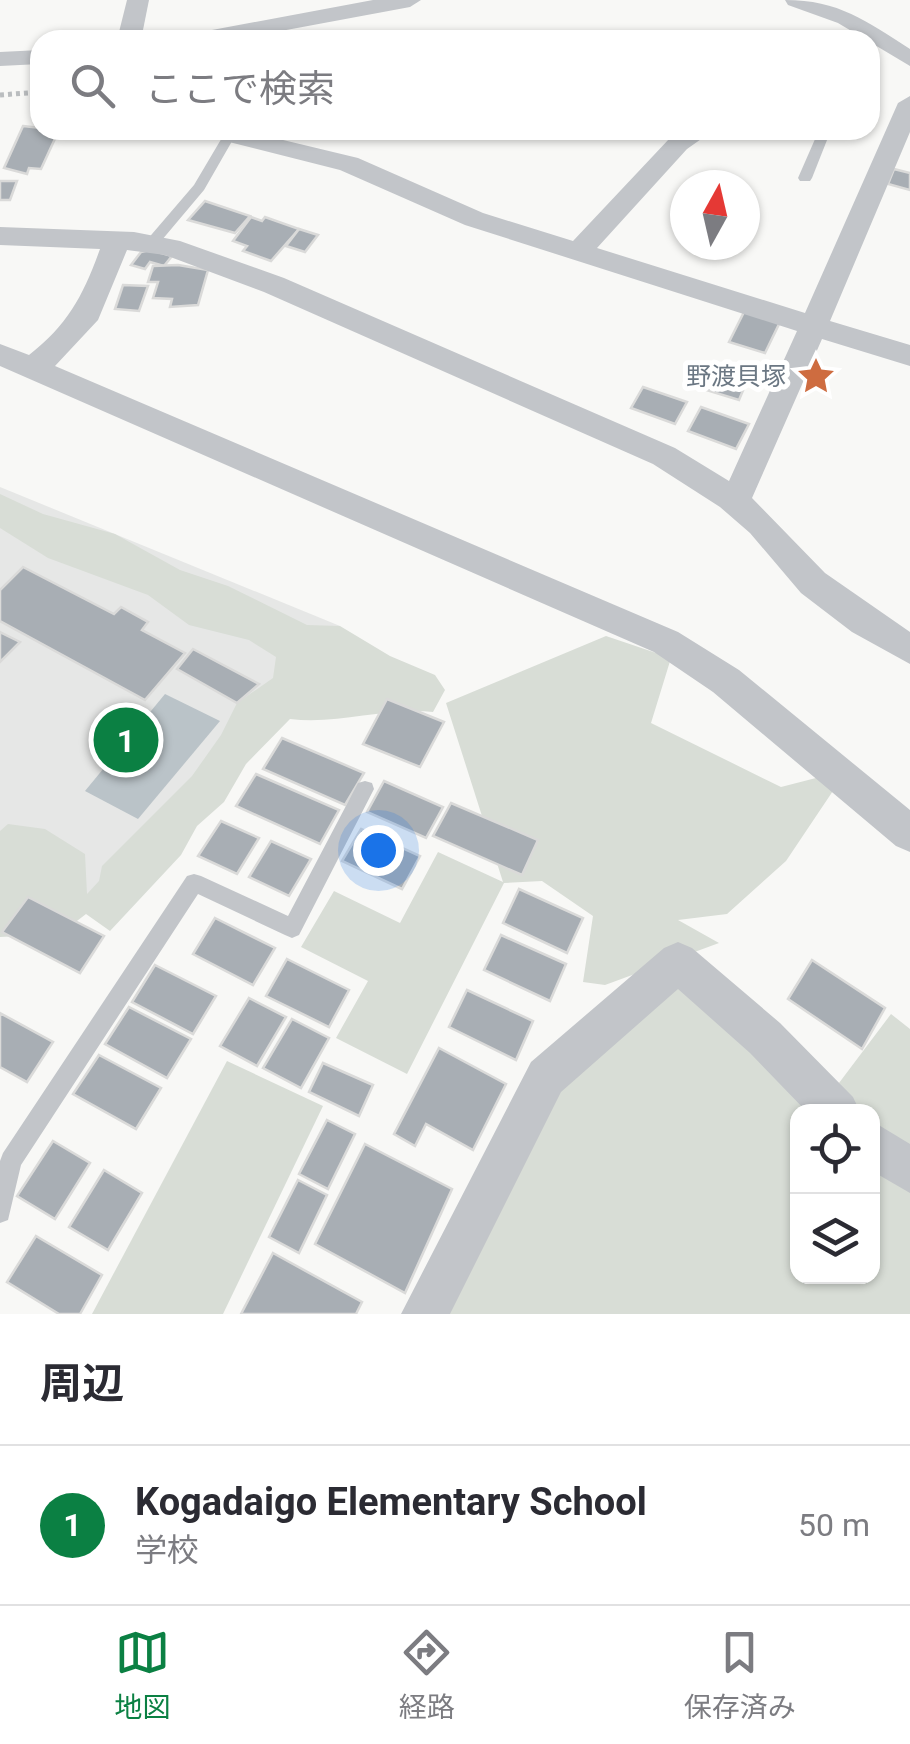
<!DOCTYPE html>
<html lang="ja">
<meta charset="utf-8">
<style>
:root{--surface:#fff;--page:#f7f7f7;--text:#2b2b33;--muted:#7c7c81;--line:#e1e1e2;--accent:#0b8043}
body{margin:0;font-family:Roboto,"Noto Sans JP",sans-serif;background:var(--page);color:var(--text)}
.controls{position:absolute;right:30px;bottom:30px;display:grid;overflow:hidden;border-radius:20px;box-shadow:0 2px 8px #0004}
.controls button{width:90px;height:90px;display:grid;place-items:center;padding:0;border:0;border-bottom:2px solid var(--line);background:var(--surface);color:var(--text);font:50px sans-serif}
.compass{position:absolute;left:670px;top:170px;width:90px;height:90px;border-radius:50%;background:var(--surface);box-shadow:0 2px 8px #0004;rotate:8deg}
.you{position:absolute;left:378px;top:850px;width:35px;height:35px;margin:-25px;border:8px solid #fff;border-radius:50%;background:#1a73e8;box-shadow:0 0 0 15px #1a73e833}
.badge{display:grid;place-items:center;width:65px;height:65px;border-radius:50%;background:var(--accent);color:#fff;font-size:32px;font-weight:700}
.pin{position:absolute;translate:-50% -50%;border:5px solid #fff;box-shadow:0 2px 10px #0006}
.list{margin:0;padding:0;list-style:none}
h2{display:flex;justify-content:space-between;align-items:center;height:130px;margin:0;padding:0 40px;font-size:42px}
h2 small{font-size:32px;font-weight:400;color:var(--muted)}
.list li{display:grid;grid-template-columns:65px 1fr auto;gap:30px;align-items:center;box-sizing:border-box;height:160px;padding:0 40px;border-top:2px solid var(--line)}
.list b{display:block;font-size:38px;white-space:nowrap}
.list p{margin:0;font-size:32px;white-space:nowrap;color:var(--muted)}
.list em{font-size:32px;font-style:normal;color:var(--muted)}
.icon{flex:none;width:55px;height:55px;fill:none;stroke:currentColor;stroke-width:2;stroke-linecap:round;stroke-linejoin:round}
.map{position:relative;flex:none;width:910px;height:1314px;overflow:hidden}
.search{position:absolute;background:var(--surface);box-shadow:0 2px 8px #0004;left:30px;right:30px;top:30px;height:110px;display:flex;align-items:center;gap:25px;box-sizing:border-box;padding:0 35px;border-radius:30px;color:var(--muted);font-size:38px}
.sheet{height:290px;background:var(--surface)}
nav{display:flex;justify-content:space-around;align-items:center;box-sizing:border-box;height:140px;border-top:2px solid var(--line);background:var(--surface);font-size:28px;color:var(--muted)}
nav a{display:grid;justify-items:center;gap:5px}
nav .on{color:var(--accent)}
.map>svg:first-child{display:block}
.built{fill:#e6e7e6}
.green{fill:#d8ddd6}
.water{fill:#bac3c8}
.building{fill:#a8aeb4;stroke:#dadad9;stroke-width:2.5}
.lines{fill:none;stroke-linecap:round;stroke-linejoin:round}
.path{stroke:#babdbf;stroke-width:5;stroke-dasharray:4 4;stroke-linecap:butt}
.service{fill:#c2c5c9;fill-rule:evenodd}
.minor{fill:#c2c5c9;fill-rule:evenodd}
.labels{text-anchor:middle;stroke-width:10;stroke-linejoin:round;paint-order:stroke}
.poi-label{font-size:25px;fill:#6b7783;stroke:#fff;text-anchor:end}
</style>
<div class="map">
<svg width="910" height="1314" viewBox="0 0 910 1314">
<rect width="100%" height="100%" fill="#f8f8f6"/>
<polygon class="built" points="0,487 340,626 117,914 0,866"/>
<g class="green">
<path d="M0,494l43,20 72,20 65,36 48,16 79,39 33,1 50,30 45,19 10,15 -12,22c-48,-5 -95,13 -143,7l-44,45 -22,38 -27,24 -16,29 -71,76 -24,-17 -26,20 -60,3v-106l8,-7 37,5 40,25 2,40 12,-13 3,-15 90,-90 29,-41 16,-32 36,-25 3,-21 -27,-17 -60,-15 -41,-30 -100,-37 -48,-30z"/>
<polygon points="606,636 671,658 651,723 781,787 847,770 786,861 727,914 678,920 719,943 605,985 583,982 593,916 542,881 504,883 407,1074 336,1038 368,981 301,947 334,891 400,923 438,852 503,882 446,703"/>
<polygon points="671,984 717,1010 815,1111 798,1112 798,1276 872,1276 873,1163 910,1188 910,1314 449,1314 558,1081"/>
<polygon points="891,1014 910,1029 910,1156 873,1127 872,1112 858,1111 839,1083"/>
<polygon points="227,1061 323,1106 223,1314 92,1314"/>
</g>
<polygon class="water" points="165,694 220,721 138,819 85,791"/>
<g class="building">
<polygon points="23,126 59,130 41,169 29,168 27,174 4,168"/>
<polygon points="894,169 910,173 910,190 888,184"/>
<polygon points="0,181 17,181 10,200 0,200"/>
<polygon points="205,201 250,216 235,233 188,220"/>
<polygon points="251,217 262,221 265,217 299,229 271,261 243,251 247,246 233,241"/>
<polygon points="299,229 318,235 305,252 286,246"/>
<polygon points="150,250 172,256 164,266 150,262 145,269 131,265 141,252"/>
<polygon points="178,265 208,270 198,305 170,307 172,299 153,298 158,282 148,282 153,266"/>
<polygon points="123,285 148,286 139,311 115,309"/>
<polygon points="744,312 780,322 765,353 729,342"/>
<polygon points="714,366 749,376 739,400 703,389"/>
<polygon points="643,387 687,402 675,424 631,408"/>
<polygon points="701,407 749,424 736,449 688,431"/>
<polygon points="23,567 114,614 121,607 148,622 142,630 185,653 145,700 0,621 0,590"/>
<polygon points="0,632 20,642 0,662"/>
<polygon points="193,649 259,684 237,703 177,669"/>
<polygon points="387,699 444,722 420,767 363,744"/>
<polygon points="282,738 364,773 345,805 263,769"/>
<polygon points="256,774 339,810 320,844 236,806"/>
<polygon points="384,781 443,807 426,838 367,812"/>
<polygon points="451,803 538,840 522,875 433,836"/>
<polygon points="221,821 259,838 237,874 198,856"/>
<polygon points="361,829 420,856 402,889 342,861"/>
<polygon points="271,841 311,859 289,896 249,877"/>
<polygon points="519,889 583,918 567,953 503,923"/>
<polygon points="28,897 104,936 80,973 2,932"/>
<polygon points="215,918 275,948 253,985 193,954"/>
<polygon points="501,935 566,964 550,1001 484,970"/>
<polygon points="287,959 349,990 329,1027 266,996"/>
<polygon points="812,960 885,1008 862,1049 788,999"/>
<polygon points="155,965 216,996 193,1034 132,1002"/>
<polygon points="467,990 533,1021 516,1060 449,1027"/>
<polygon points="249,998 286,1017 257,1066 220,1046"/>
<polygon points="129,1007 191,1039 167,1078 105,1044"/>
<polygon points="0,1013 53,1042 27,1082 0,1067"/>
<polygon points="292,1019 329,1038 301,1088 263,1068"/>
<polygon points="439,1048 506,1084 473,1150 426,1124 415,1146 394,1134"/>
<polygon points="99,1055 161,1088 136,1129 73,1094"/>
<polygon points="323,1063 373,1085 359,1116 309,1092"/>
<polygon points="327,1120 355,1134 328,1189 299,1174"/>
<polygon points="53,1141 90,1163 55,1219 17,1196"/>
<polygon points="365,1144 452,1189 405,1293 315,1244"/>
<polygon points="104,1170 142,1193 108,1250 69,1227"/>
<polygon points="298,1180 327,1195 299,1253 269,1237"/>
<polygon points="36,1236 102,1275 80,1314 59,1314 7,1282"/>
<polygon points="273,1253 362,1302 356,1314 241,1314"/>
</g>
<g class="lines">
<polyline class="path" points="0,95 40,92"/>
<g class="service">
<polygon points="677,30 683,33 678,40 666,40"/>
<polygon points="512,32 531,38 533,40 508,38 506,36"/>
<polygon points="819,130 831,130 812,178 810,181 800,181 798,178"/>
<polygon points="229,132 235,136 204,190 156,247 146,247 146,241 194,185 223,136"/>
<polygon points="365,781 372,783 374,789 299,935 292,938 285,935 198,894 21,1165 8,1220 0,1223 0,1161 3,1153 187,876 194,874 201,876 288,916 358,783"/>
</g>
<g class="minor">
<polygon points="127,0 149,0 141,40 117,40"/>
<polygon points="373,0 421,0 410,7 233,40 184,40 196,33"/>
<path d="M785,0c54,0 81,21 125,49v17l-72,-43 -50,-18z"/>
<polygon points="40,50 40,64 0,66 0,52"/>
<path d="M910,96v36l-80,189 80,24v21l-88,-27 -70,159 73,75 85,59v32l-58,-32 -51,-39 -51,-60 -30,-26 -67,-43 -389,-172 -99,-37 -38,-5 -29,70 -43,46 623,266 61,38 171,140v42l-14,-6 -183,-154 -59,-40 -654,-286v-22l29,11c39,-30 55,-61 71,-106l-100,-4v-18l134,5 46,9 104,37 391,170 54,33 68,-150 -332,-106 -125,-55 -139,-35 -4,-5h44l117,28 125,55 90,28 96,-102 14,-9h31l-27,19 -90,99 208,65 93,-210z"/>
<polygon points="678,942 692,948 780,1023 853,1097 860,1112 807,1112 750,1053 678,989 561,1092 450,1314 401,1314 531,1062 664,948"/>
<polygon points="872,1121 910,1144 910,1193 872,1171"/>
</g>
</g>
<defs>
<g id="sight-bare" transform="scale(3)"><path d="M0-6L1.8-2.2L6-1.7L2.9 1.2L3.7 5.4L0 3.3L-3.7 5.4L-2.9 1.2L-6-1.7L-1.8-2.2Z" fill="#ce6c40" stroke="#fff" stroke-width="2.5" paint-order="stroke"/></g>
</defs>
<g fill-rule="evenodd">
<use href="#sight-bare" x="816" y="376"/>
</g>
<g class="labels">
<g class="poi-label">
<text x="786" y="385">野渡貝塚</text>
</g>
</g>
</svg>
<div class="controls">
<button><svg class="icon" aria-label="locate" viewBox="0 0 24 24"><circle cx="12" cy="12" r="6"/><path d="M12 2v4M12 18v4M2 12h4M18 12h4"/></svg></button>
<button><svg class="icon" aria-label="layers" viewBox="0 0 24 24"><path d="M12 4l9 5-9 5-9-5zM3 14l9 5 9-5"/></svg></button>
</div>
<svg class="compass" viewBox="-18 -18 36 36"><path d="M0-13l5 13h-10z" fill="#e53935"/><path d="M0 13l5-13h-10z" fill="#7c7c81"/></svg>
<div class="you"></div>
<div class="pin badge" style="left:126px;top:740px">1</div>
<div class="search"><svg class="icon" aria-label="search" viewBox="0 0 24 24"><circle cx="10" cy="10" r="6"/><path d="M15 15l6 6"/></svg>ここで検索</div>
</div>
<section class="sheet">
<h2>周辺<small></small></h2>
<ul class="list">
<li><span class="badge">1</span><div><b>Kogadaigo Elementary School</b><p>学校</p></div><em>50 m</em></li>
</ul>
</section>
<nav>
<a class="on"><svg class="icon" aria-label="map" viewBox="0 0 24 24"><path d="M3 6l6-2 6 2 6-2v14l-6 2-6-2-6 2zM9 4v14M15 6v14"/></svg>地図</a>
<a><svg class="icon" aria-label="directions" viewBox="0 0 24 24"><path d="M12 3l9 9-9 9-9-9zM9 14v-3h6M13 9l2 2-2 2"/></svg>経路</a>
<a><svg class="icon" aria-label="saved" viewBox="0 0 24 24"><path d="M7 4h10v16l-5-4-5 4z"/></svg>保存済み</a>
</nav>
